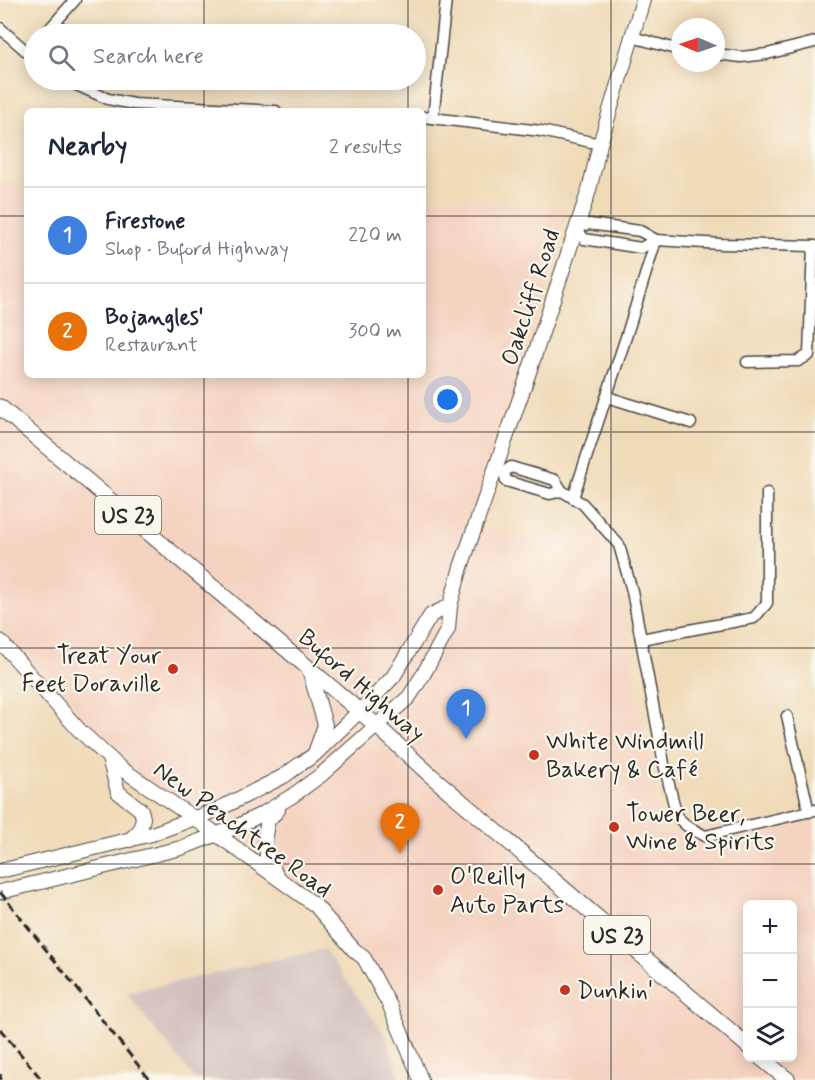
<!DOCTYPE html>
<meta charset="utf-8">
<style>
:root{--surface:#fff;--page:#f6f6f7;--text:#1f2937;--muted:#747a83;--line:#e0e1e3;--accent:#c8321e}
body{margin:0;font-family:Mynerve,sans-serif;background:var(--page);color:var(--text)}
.controls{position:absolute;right:18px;bottom:18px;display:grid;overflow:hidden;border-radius:9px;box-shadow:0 3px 15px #0003}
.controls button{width:54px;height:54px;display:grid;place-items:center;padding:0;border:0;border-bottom:2px solid var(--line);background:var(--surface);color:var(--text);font:30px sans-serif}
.compass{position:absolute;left:671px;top:18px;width:54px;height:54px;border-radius:50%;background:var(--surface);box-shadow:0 3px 15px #0003;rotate:272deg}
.you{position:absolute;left:448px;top:400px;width:21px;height:21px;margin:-15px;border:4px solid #fff;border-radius:50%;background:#1a73e8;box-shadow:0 0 0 9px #1a73e833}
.badge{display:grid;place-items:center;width:39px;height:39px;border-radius:50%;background:var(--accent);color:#fff;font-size:20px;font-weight:700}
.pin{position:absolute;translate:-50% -50px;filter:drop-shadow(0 2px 3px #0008)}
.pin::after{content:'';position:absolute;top:32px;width:21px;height:18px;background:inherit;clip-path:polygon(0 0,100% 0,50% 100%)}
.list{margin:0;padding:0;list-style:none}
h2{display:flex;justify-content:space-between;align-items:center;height:78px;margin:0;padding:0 24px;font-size:26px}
h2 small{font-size:20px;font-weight:400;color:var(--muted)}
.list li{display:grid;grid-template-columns:39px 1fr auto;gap:18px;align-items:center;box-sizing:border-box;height:96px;padding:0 24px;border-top:2px solid var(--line)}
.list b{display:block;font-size:22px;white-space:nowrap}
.list p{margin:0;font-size:20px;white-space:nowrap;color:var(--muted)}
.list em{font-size:20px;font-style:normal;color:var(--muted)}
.icon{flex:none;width:33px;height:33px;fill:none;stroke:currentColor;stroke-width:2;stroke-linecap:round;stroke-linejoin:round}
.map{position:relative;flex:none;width:815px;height:1080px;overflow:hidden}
.search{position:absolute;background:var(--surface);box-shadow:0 3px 15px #0003;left:24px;top:24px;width:402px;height:66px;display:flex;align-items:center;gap:15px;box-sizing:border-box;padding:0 21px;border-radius:33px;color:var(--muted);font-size:22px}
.panel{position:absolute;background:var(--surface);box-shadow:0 3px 15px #0003;left:24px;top:108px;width:402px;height:270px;border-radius:9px}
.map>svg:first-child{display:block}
.built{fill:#f5d3c1;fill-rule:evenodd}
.industrial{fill:#d1c0bc}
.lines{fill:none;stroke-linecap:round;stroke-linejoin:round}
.street-casing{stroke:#494540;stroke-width:13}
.secondary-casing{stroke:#494540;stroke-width:16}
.primary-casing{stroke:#494540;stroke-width:17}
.street{stroke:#fff;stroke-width:10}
.secondary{stroke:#fff;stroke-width:14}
.primary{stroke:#fff;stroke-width:15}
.rail{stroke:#2b2b2b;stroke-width:3;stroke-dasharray:9 4.5;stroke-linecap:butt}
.grid{fill:none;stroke:#2b2b2b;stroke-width:1.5;stroke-opacity:0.55}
.poi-dot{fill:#c8321e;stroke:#fbf7ec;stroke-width:2}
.labels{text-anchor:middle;stroke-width:4.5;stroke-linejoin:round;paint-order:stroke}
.shield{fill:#fbf7ec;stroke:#696865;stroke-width:1.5}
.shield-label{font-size:22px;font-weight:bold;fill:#2b2b2b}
.street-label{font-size:24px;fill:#2b2b2b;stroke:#fbf7ec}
.poi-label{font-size:24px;fill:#2b2b2b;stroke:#fbf7ec;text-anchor:start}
</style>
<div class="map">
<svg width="815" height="1080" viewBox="0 0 815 1080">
<rect width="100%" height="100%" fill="#fbf7ec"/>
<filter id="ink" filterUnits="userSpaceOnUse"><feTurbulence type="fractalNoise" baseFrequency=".0167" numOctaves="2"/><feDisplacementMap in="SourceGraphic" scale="12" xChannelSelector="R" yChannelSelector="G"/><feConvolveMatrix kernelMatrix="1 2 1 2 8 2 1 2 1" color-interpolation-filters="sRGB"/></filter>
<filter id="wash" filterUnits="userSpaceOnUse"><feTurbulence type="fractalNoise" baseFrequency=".008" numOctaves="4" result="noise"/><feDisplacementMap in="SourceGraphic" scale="24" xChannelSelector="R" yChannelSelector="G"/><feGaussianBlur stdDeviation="1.35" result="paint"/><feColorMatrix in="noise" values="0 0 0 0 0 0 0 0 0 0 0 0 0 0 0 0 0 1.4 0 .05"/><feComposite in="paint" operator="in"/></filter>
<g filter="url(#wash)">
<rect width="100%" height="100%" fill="#f0dbb9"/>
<path class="built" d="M27,176v199h396v-180l145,15 -92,318 82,13 52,-16 52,310 153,-21v266h-393l-50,-110 -66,-78 -151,-96 -100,-95 -55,-66v-450h20zM748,904h44v154h-44z"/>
<polygon class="industrial" points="324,949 385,1035 401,1080 196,1080 126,993"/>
</g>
<g filter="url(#ink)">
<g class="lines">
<g class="street-casing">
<g id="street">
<polyline points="0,28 34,58"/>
<polyline points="45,34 75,0"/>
<polyline points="632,37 680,50"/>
<polyline points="716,54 741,57 767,54 815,42"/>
<polyline points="65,80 108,99 134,104 276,111"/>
<polyline points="423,117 541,131 600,144"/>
<polyline points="433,118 446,0"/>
<polyline points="656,240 641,248 584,239 576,228 589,224 640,231 656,240 721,244 815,246"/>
<polyline points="747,362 798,361 809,355 813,246"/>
<polyline points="607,397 691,423"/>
<polyline points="504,472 511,467 555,480 562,491 583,504 619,545 632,591 664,764 677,817 687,826 705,836 815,810"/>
<polyline points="504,472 506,481 550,494 562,491"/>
<polyline points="573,498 627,334 656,240"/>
<polyline points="641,639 754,618 767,603 767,493"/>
<polyline points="787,716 809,812"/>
</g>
</g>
<g class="secondary-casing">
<g id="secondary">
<polyline points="0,641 79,730 119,767 194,818 315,905 355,951 364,958 390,1006 421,1080"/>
<polyline points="309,669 325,725 315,753"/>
<polyline points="109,758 118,792 141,810 143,818 140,830 130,840"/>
<polyline points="0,871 152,834 219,809 284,776 299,765 314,755 370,701 393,677 431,615 450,606"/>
<polyline points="277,877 267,856 265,835 268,820 278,810"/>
<polyline points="0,892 181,848 236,827 264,813 292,796 321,775 409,697 423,675 448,629 450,606 461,567 528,375 589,190 600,144 643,0"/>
</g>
</g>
<g class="primary-casing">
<g id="primary">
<polyline points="0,407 377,726 428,773 748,1046"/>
<polyline points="761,1058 788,1080"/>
</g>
</g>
<use href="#street" class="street"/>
<use href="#secondary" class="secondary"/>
<use href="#primary" class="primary"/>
<g class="rail">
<polyline points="0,892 150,1080"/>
<polyline points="0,1029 42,1080"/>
<polyline points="0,1074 1,1080"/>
</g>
</g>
</g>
<path class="grid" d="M204,0v34M408,0v34M611,0v1080M204,80v31M408,80v31M0,216h27M423,216h392M204,375v705M408,375v705M0,432h815M0,648h815M0,864h815"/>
<g class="poi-dot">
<circle cx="173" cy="669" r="6"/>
<circle cx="534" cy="755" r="6"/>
<circle cx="614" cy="827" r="6"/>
<circle cx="438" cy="890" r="6"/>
<circle cx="565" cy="990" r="6"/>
</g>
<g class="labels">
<g class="shield">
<rect x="95" y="496" width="66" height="38" rx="4.5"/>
<rect x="584" y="916" width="66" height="38" rx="4.5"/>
</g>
<g class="shield-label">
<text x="128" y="523">US 23</text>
<text x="617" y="943">US 23</text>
</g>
<g class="street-label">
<text transform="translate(530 297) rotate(-72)" y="8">Oakcliff Road</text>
<text transform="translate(362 685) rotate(41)" y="8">Buford Highway</text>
<text transform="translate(243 829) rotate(36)" y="8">New Peachtree Road</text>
</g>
<g class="poi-label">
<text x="161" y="663" text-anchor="end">Treat Your<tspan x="161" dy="28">Feet Doraville</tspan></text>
<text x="546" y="749">White Windmill<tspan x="546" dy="28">Bakery &amp; Café</tspan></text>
<text x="626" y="821">Tower Beer,<tspan x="626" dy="28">Wine &amp; Spirits</tspan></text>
<text x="450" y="884">O'Reilly<tspan x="450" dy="28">Auto Parts</tspan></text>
<text x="577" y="998">Dunkin'</text>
</g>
</g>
</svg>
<div class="controls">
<button>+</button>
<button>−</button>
<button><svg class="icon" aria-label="layers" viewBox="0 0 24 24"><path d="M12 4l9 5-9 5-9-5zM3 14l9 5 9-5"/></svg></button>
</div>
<svg class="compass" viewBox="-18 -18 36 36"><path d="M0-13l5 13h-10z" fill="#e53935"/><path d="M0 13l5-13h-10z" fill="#747a83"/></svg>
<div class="you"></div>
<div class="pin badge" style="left:466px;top:739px;background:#3f7fe0">1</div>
<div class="pin badge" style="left:400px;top:853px;background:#e8710a">2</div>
<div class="search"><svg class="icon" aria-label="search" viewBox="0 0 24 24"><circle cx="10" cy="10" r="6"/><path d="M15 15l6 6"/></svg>Search here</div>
<section class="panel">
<h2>Nearby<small>2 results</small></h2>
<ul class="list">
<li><span class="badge" style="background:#3f7fe0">1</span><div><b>Firestone</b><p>Shop · Buford Highway</p></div><em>220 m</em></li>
<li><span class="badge" style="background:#e8710a">2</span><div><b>Bojangles'</b><p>Restaurant</p></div><em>300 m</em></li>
</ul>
</section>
</div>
